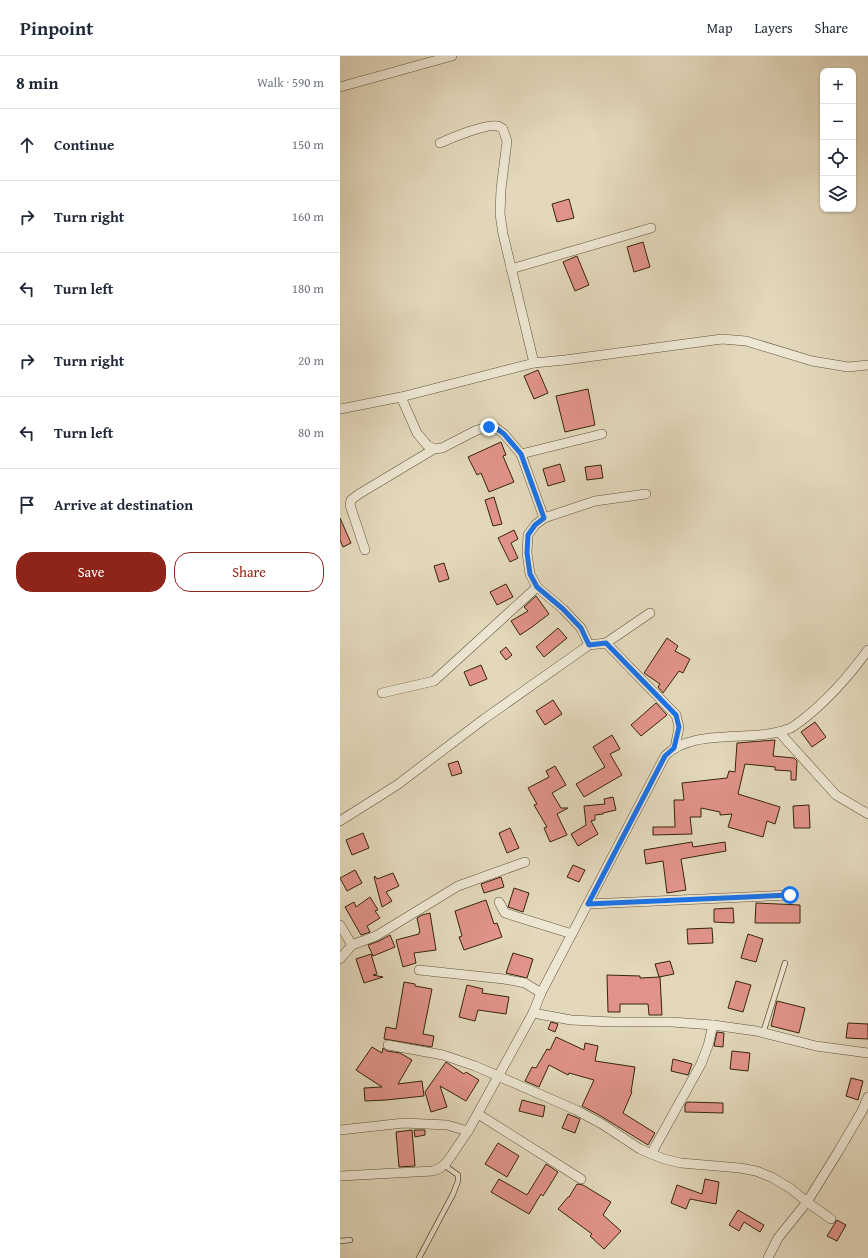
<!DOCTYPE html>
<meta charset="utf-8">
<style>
:root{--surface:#fff;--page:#f2f2f3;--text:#1f2937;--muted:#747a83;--line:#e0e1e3;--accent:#8f2418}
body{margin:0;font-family:"Gentium Book Plus",serif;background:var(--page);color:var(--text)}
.controls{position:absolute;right:12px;top:12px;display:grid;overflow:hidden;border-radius:8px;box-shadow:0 1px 3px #0004}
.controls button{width:36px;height:36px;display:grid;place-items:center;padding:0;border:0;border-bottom:1px solid var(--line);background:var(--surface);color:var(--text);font:20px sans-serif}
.stop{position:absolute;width:12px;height:12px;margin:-9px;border:3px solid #1a73e8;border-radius:50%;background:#fff}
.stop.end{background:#1a73e8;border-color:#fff;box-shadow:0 1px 4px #0008}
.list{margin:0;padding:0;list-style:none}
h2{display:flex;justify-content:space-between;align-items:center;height:52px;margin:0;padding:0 16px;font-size:17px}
h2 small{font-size:13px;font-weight:400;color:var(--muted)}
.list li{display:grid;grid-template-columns:26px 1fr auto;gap:12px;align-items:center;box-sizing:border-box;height:72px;padding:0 16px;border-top:1px solid var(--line)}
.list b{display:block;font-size:15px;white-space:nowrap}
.list em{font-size:13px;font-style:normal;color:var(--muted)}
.actions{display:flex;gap:8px;padding:12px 16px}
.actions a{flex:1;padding:9px 0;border:1px solid var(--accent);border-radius:16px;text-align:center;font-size:14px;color:var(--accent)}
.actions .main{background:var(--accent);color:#fff}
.icon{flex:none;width:22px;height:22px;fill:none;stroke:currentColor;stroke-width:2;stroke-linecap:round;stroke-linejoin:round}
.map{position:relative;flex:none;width:528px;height:1202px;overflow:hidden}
header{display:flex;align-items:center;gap:24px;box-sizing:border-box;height:56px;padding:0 20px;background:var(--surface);border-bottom:1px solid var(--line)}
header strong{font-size:19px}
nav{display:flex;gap:22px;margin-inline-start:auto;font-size:14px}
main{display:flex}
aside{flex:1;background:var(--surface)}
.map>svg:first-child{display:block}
.building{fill:#e19389;stroke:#362409}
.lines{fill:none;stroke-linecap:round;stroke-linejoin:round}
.lane-casing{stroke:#615136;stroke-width:6}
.street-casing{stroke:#615136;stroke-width:10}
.lane{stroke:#ede6d3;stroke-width:4.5}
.street{stroke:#ede6d3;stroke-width:9}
.route{stroke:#1a73e8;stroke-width:5}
</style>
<header>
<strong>Pinpoint</strong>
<nav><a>Map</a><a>Layers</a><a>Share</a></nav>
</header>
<main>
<aside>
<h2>8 min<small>Walk · 590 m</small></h2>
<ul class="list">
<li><svg class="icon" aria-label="ahead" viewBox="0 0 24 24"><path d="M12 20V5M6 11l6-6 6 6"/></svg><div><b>Continue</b></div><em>150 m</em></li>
<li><svg class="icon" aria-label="right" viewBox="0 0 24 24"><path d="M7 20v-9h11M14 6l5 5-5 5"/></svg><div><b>Turn right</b></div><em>160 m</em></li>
<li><svg class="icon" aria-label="left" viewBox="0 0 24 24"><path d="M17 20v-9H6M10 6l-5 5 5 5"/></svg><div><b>Turn left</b></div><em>180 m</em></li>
<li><svg class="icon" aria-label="right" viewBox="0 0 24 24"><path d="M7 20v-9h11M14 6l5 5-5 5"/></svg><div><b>Turn right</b></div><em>20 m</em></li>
<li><svg class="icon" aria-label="left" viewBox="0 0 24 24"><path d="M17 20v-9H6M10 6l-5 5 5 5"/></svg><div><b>Turn left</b></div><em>80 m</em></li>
<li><svg class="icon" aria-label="arrive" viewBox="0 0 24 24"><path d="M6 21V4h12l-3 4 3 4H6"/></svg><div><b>Arrive at destination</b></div></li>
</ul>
<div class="actions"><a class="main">Save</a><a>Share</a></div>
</aside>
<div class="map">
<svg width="528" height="1202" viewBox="0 0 528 1202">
<rect width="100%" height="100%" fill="#e3d8bc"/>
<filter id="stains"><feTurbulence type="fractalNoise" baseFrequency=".005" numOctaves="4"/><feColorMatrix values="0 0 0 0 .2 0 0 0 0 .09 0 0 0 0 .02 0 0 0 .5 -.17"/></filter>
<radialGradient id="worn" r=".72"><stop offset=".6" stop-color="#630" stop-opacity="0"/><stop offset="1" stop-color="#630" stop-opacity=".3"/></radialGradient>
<g class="building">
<polygon points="229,143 234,162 217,166 212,148"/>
<polygon points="303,186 310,211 294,216 287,191"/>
<polygon points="237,200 249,229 235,235 223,206"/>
<polygon points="198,314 208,337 194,343 184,320"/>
<polygon points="248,333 255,369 225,376 216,340"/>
<polygon points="161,386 166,399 163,400 174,426 149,436 141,417 137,419 128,401"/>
<polygon points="220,408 225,425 208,430 203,413"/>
<polygon points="261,409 263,422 247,424 245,411"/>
<polygon points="154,441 162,468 153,470 145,444"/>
<polygon points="0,462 11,487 3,491 0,484"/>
<polygon points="174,474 178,483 171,487 178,502 170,506 158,482"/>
<polygon points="104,507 109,523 99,526 94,510"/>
<polygon points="166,528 173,541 157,549 150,536"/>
<polygon points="196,540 209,558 192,571 180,579 171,565 188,555 184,551"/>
<polygon points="218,572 227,582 204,601 196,591"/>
<polygon points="327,582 338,590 335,595 350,603 343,617 339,615 323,637 318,631 320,628 304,617"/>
<polygon points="166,591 172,599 166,604 160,596"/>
<polygon points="141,609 147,623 130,630 124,616"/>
<polygon points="213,644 222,658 205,669 196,655"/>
<polygon points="316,647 327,659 301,680 291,669"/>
<polygon points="475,666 486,681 472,691 461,676"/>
<polygon points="272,679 280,693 270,698 282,719 244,741 236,728 265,711 253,691"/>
<polygon points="435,684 433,700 454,702 457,705 456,724 451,724 451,715 435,714 435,711 405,708 398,738 440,751 435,768 427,765 423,781 388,771 392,758 380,759 380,756 361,752 361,761 350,761 352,778 313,779 313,771 335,771 334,744 344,744 342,727 387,722 389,715 395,716 397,687"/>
<polygon points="118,705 122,717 112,720 108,708"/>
<polygon points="215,710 226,729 212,737 221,752 228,752 217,758 227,779 210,786 204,772 207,771 194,749 197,748 188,732 209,721 206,715"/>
<polygon points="273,741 276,754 263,757 263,758 255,759 255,764 251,765 258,778 238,790 231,778 246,769 244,750 265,748 264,743"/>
<polygon points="469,749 470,772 454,772 453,750"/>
<polygon points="170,772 179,792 167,797 159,777"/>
<polygon points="23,777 29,792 12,799 6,784"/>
<polygon points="352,786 353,791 385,786 386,795 341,803 346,834 327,837 323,805 306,808 304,794"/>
<polygon points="233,809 245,814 239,826 227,821"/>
<polygon points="15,814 22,827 7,835 0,822"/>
<polygon points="53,817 59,830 46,836 52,845 42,851 34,821 35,820 37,823"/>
<polygon points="161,821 164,831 144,837 141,828"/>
<polygon points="174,832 189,837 183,856 168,851"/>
<polygon points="30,841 38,854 35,855 40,862 27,870 30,876 21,879 5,851 14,846 16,851"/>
<polygon points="146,844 154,868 157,867 162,881 124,894 119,881 122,880 115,855"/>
<polygon points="416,847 460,849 460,867 415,867"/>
<polygon points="393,852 394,867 374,866 374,853"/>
<polygon points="90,857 96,894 74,897 76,907 63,911 56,884 79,878 79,876 80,876 77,862 82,859"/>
<polygon points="372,872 373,887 348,888 347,873"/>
<polygon points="408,878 423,883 416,906 401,902"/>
<polygon points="50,879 55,891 33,900 28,889 39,885"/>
<polygon points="173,897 193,903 187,922 166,917"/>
<polygon points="31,898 37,918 33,919 43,921 24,927 16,903"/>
<polygon points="330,905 334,918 319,921 315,908"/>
<polygon points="267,919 300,920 300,922 320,921 322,959 309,959 308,948 280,948 280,956 268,956"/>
<polygon points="396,925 411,929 403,956 388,952"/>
<polygon points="64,926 75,928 75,930 92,933 83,978 94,980 92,991 44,983 46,971 56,973"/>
<polygon points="127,929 143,933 142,937 169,941 166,958 138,954 135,965 119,961"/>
<polygon points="437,945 465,952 459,977 431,970"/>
<polygon points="211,966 218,968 215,976 208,973"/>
<polygon points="508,967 528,968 528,983 506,982"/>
<polygon points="377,976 384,977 383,991 374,990"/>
<polygon points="216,981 244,994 245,987 258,990 255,1005 295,1011 291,1036 292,1036 283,1057 315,1077 308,1089 259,1059 242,1050 254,1024 229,1017 228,1019 209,1009 199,1031 185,1025 192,1011 196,1012 207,993 210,994"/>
<polygon points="32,991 42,997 43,992 47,995 60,997 72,1004 58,1028 82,1025 84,1040 46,1044 25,1045 24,1032 42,1031 16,1014"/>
<polygon points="392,995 410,997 408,1015 390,1013"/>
<polygon points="333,1003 352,1008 348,1019 331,1015"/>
<polygon points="106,1006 124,1018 126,1016 139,1024 126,1045 100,1030 107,1051 91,1056 85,1036"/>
<polygon points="511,1022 523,1025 518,1044 506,1040"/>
<polygon points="182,1044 205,1050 203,1061 179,1055"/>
<polygon points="347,1046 383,1047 383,1057 345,1056 345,1049"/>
<polygon points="228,1058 240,1063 235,1077 222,1072"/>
<polygon points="72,1074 75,1110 59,1111 56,1076"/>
<polygon points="74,1074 85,1074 85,1079 75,1081"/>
<polygon points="158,1087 179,1100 167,1121 145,1108"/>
<polygon points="206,1108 218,1116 203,1140 201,1138 189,1158 151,1136 159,1123 187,1139"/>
<polygon points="365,1123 379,1126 376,1148 350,1143 346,1153 331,1147 337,1129 362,1138"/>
<polygon points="237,1128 243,1129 271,1146 263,1159 281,1175 264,1193 250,1180 252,1178 218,1153 228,1141 229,1141"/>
<polygon points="398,1154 424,1169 420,1176 404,1166 399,1175 389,1169"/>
<polygon points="497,1164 506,1169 497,1185 487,1180"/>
</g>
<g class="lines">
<g class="lane-casing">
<g id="lane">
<polyline points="423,977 445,907"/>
<polyline points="0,1185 10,1184"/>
<polyline points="79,1202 113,1138 118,1125 118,1119 104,1109"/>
</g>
</g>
<g class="street-casing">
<g id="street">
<polyline points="0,31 112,0"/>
<path d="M100,87c11,-5 47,-20 58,-17 2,1 4,2 5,3l4,12 -6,48 -1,25 3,20 31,129"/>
<polyline points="171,213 311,172"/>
<polyline points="61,341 77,377 87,389 94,393 102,392 137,374 149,371 156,372 164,378 181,398 204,462"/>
<polyline points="0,353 61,341 194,307 225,304 382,283 406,285 472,305 508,311 528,309"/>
<polyline points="181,398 262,378"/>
<polyline points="25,494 10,449 11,444 19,438 94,393"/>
<polyline points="266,587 336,659 339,671 335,692"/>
<polyline points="249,589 241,572 223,553 197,531 190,518 187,497 188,479 195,469 204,462 255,445 306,438"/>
<polyline points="42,637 94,625 197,531"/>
<polyline points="439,676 496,739 528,758"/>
<polyline points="0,765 57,729 144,663 249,589 266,587 310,557"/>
<polyline points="159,846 165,857 232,878"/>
<polyline points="248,848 450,839"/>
<polyline points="0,869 12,889"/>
<polyline points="0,903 12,889 36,880 118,830 185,806"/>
<polyline points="79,914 164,923 185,927 201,937"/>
<polyline points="193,957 231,964 273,966 332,966 373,969 416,975 476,990 528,997"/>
<polyline points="48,989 103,999 135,1010 236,1054 262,1068 300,1093 324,1103 341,1107 400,1112 416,1115 431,1121 450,1132 467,1146 491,1163"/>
<polyline points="138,1058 241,1123"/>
<polyline points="0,1074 64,1067 107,1069 128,1075"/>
<polyline points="311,1098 361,1008 368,990 373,969"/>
<path d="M0,1120l93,-5 7,-3 7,-6 21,-31 65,-118 8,-20 124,-237c27,-29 88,-13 123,-27 5,-1 9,-6 13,-8 26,-20 48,-45 67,-71"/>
<polyline points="428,1202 438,1182 467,1146 498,1096 522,1055 528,1041"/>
</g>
</g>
<use href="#lane" class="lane"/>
<use href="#street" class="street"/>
</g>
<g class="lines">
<polyline class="route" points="149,371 156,372 164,378 181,398 204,462 195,469 188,479 187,497 190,518 197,531 223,553 241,572 249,589 266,587 336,659 339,671 334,692 325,700 248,848 450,839"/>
</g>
<rect width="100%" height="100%" filter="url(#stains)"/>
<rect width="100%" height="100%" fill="url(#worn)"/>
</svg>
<div class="controls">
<button>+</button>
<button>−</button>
<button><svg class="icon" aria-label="locate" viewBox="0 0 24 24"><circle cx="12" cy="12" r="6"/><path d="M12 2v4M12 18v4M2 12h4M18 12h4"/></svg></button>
<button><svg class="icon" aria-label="layers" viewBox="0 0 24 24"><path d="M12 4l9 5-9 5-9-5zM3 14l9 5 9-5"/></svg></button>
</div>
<div class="stop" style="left:450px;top:839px"></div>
<div class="stop end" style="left:149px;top:371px"></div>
</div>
</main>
